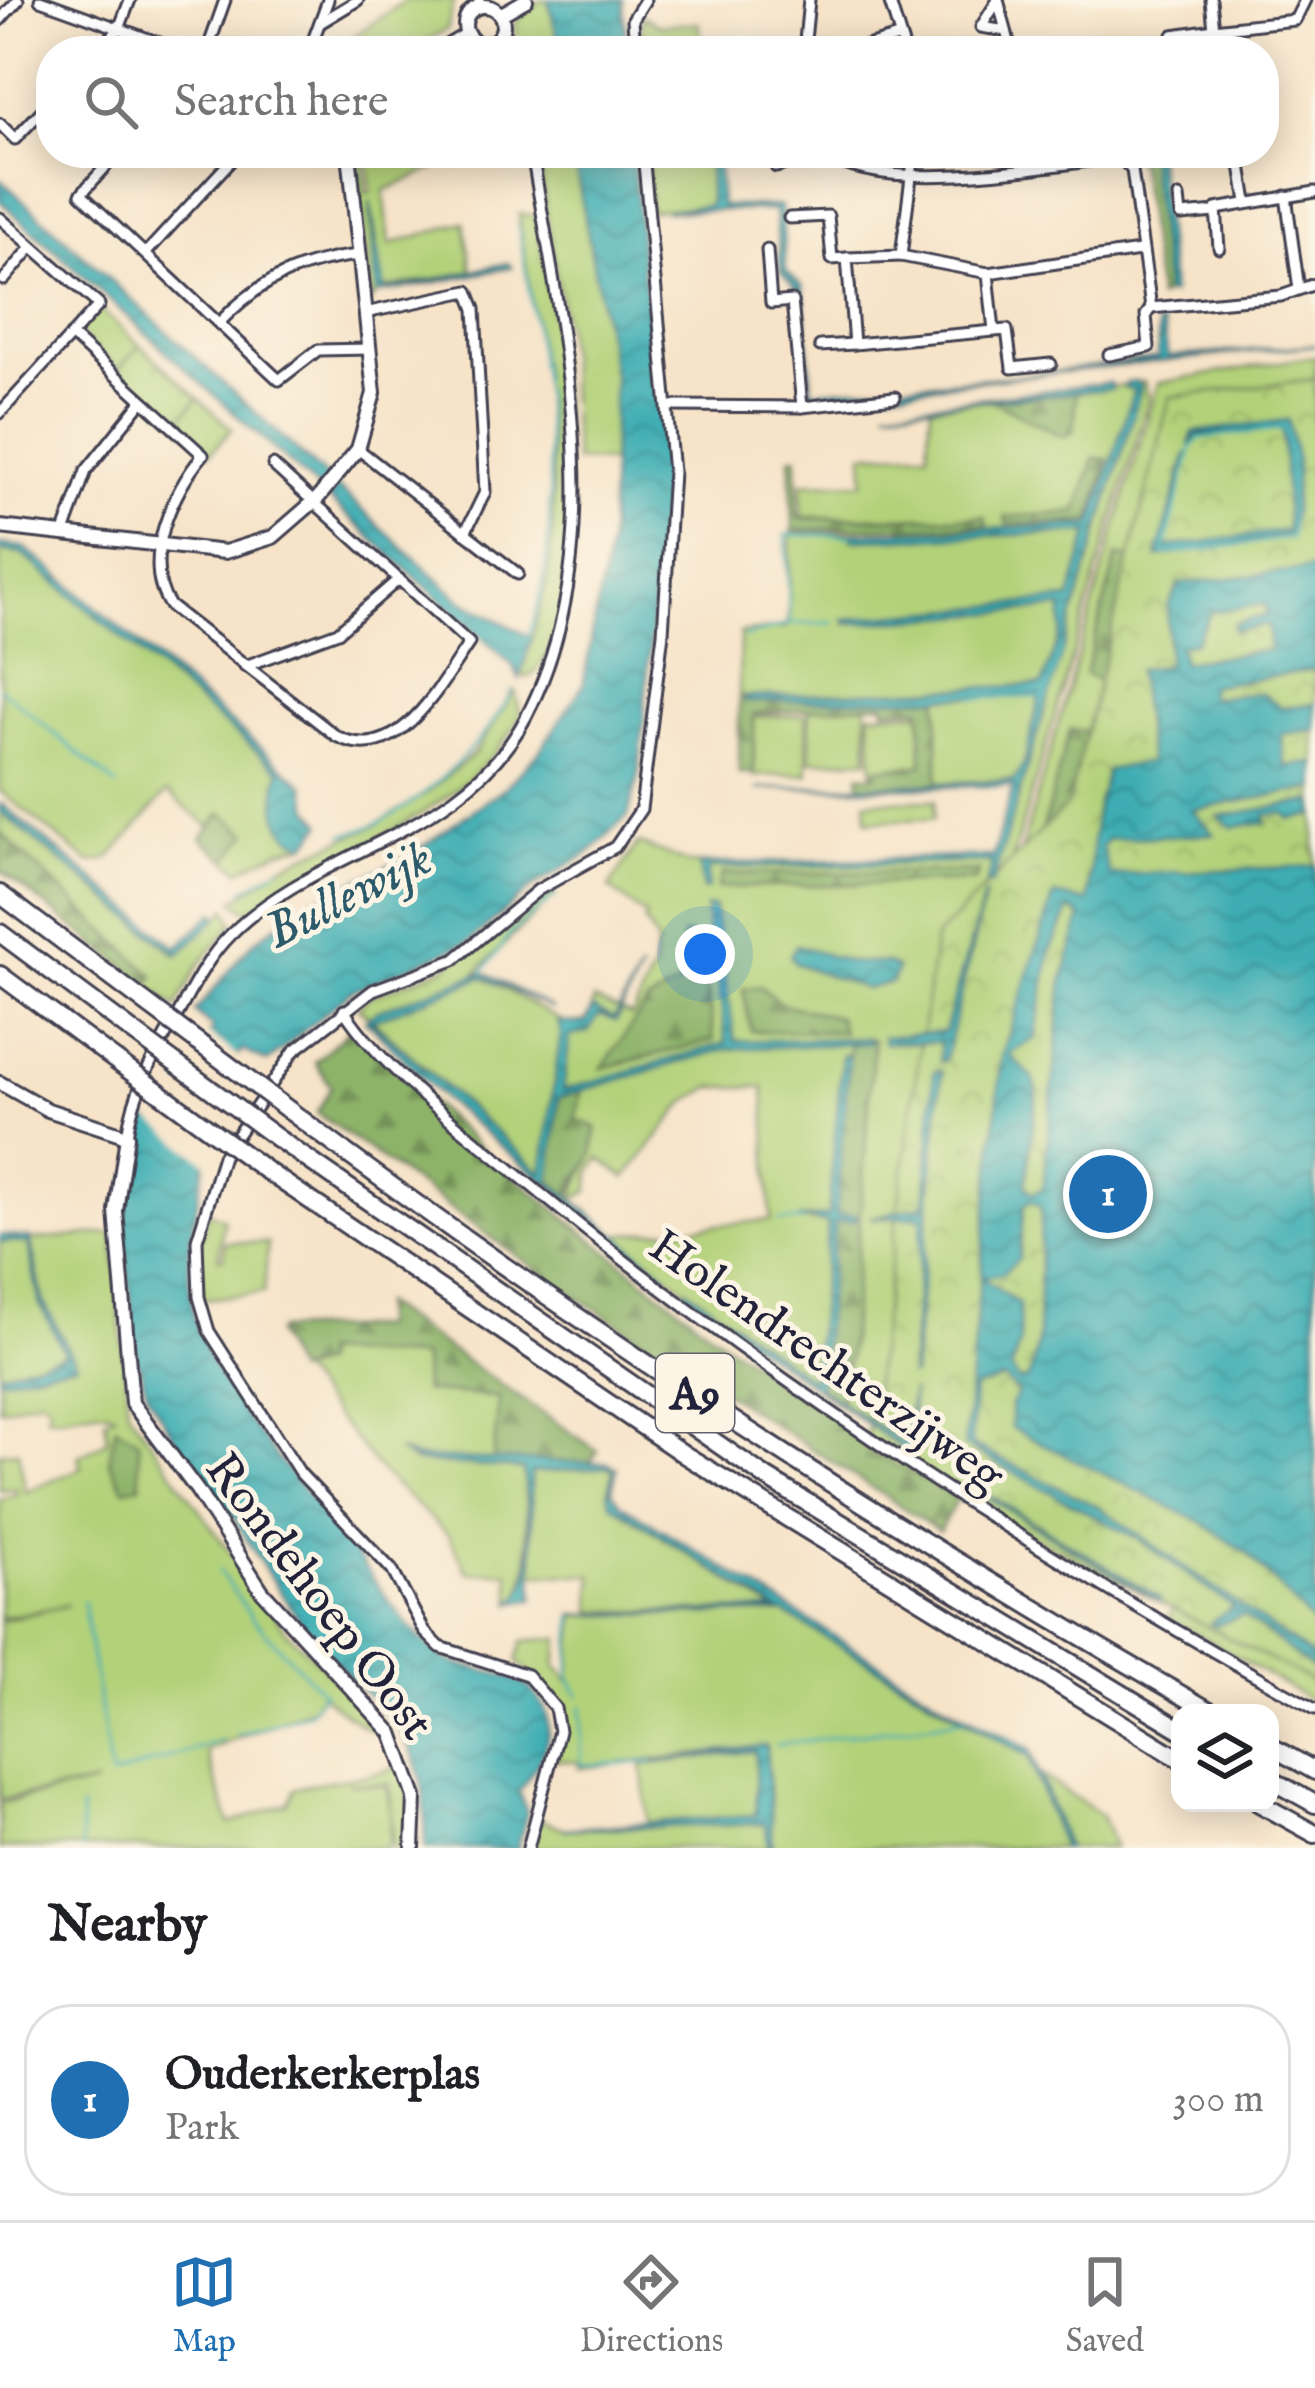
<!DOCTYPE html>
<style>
:root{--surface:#fff;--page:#f6f6f6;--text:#202124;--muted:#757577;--line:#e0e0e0;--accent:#1f6fb2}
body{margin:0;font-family:"IM FELL English",serif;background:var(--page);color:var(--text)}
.controls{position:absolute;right:36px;bottom:36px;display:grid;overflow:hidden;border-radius:24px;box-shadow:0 6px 30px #0003}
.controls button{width:108px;height:108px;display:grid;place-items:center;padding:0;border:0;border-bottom:3px solid var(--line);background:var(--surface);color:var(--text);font:60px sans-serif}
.you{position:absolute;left:705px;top:954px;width:42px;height:42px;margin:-30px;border:9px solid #fff;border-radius:50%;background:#1a73e8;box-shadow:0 0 0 18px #1a73e833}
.badge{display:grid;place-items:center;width:78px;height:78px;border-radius:50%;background:var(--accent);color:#fff;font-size:39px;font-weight:700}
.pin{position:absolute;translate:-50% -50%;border:6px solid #fff;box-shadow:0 3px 12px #0006}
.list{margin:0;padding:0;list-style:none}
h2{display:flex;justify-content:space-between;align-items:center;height:156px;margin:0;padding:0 48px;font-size:51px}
h2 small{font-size:39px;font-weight:400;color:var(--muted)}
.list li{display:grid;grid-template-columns:78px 1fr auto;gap:36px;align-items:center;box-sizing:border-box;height:192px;margin:0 24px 24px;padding:0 24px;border:3px solid var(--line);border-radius:48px}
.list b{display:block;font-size:45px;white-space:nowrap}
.list p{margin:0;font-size:39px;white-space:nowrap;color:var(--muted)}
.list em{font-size:39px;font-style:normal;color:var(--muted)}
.icon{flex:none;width:66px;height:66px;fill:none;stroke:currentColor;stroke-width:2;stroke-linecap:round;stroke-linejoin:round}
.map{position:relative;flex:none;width:1315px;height:1848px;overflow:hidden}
.search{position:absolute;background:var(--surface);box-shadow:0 6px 30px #0003;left:36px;right:36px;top:36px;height:132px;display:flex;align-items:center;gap:30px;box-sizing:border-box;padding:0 42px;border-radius:48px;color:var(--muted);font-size:45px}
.sheet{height:372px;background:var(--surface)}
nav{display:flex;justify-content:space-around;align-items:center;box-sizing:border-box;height:168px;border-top:3px solid var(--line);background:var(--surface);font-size:33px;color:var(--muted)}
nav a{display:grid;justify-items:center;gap:6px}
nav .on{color:var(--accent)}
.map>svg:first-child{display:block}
.grass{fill:#b2d179;stroke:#6a7a5a;stroke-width:3}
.forest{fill:url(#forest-firs);stroke:#586a52;stroke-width:3}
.park{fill:url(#park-crowns);stroke:#6a7a5a;stroke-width:3}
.water{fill:url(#water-waves);stroke:#2f6877;stroke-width:3;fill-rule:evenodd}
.pier{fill:#f6e3c8}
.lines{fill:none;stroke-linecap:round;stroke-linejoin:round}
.stream{stroke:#3cadb3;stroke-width:3}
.street-casing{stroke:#423f50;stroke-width:15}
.secondary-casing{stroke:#423f50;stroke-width:18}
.highway-casing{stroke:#423f50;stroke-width:22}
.street{stroke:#fff;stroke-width:9}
.secondary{stroke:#fff;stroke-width:12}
.highway{stroke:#fff;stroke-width:16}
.highway-bridge-casing{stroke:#423f50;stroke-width:22;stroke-linecap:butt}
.highway-bridge{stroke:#fff;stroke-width:16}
.labels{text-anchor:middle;stroke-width:10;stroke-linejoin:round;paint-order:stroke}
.shield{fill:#fcf5e5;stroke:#63616e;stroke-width:3}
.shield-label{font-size:45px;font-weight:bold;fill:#22223b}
.street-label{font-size:48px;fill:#22223b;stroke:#fcf5e5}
.water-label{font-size:51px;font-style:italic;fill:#2c5a6b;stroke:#fcf5e5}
</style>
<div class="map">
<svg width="1315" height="1848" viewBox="0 0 1315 1848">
<defs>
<pattern id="forest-firs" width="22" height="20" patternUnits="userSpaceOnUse" patternTransform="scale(3)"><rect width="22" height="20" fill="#8db369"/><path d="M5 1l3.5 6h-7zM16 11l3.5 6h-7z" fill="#739158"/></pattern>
<pattern id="park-crowns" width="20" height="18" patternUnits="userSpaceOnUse" patternTransform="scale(3)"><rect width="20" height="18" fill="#b2d179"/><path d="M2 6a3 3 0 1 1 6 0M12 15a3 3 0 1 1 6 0" fill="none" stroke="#99b36a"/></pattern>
<pattern id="water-waves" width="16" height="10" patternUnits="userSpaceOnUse" patternTransform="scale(3)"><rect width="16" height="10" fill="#3cadb3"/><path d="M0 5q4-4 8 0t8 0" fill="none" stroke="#328c93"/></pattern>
</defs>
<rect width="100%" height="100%" fill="#fcf5e5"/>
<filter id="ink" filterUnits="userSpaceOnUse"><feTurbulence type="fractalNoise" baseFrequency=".00833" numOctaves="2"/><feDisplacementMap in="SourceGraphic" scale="24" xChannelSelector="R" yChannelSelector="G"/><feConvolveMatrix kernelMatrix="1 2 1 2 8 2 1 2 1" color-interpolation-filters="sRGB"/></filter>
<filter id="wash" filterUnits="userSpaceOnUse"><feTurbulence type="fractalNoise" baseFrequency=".004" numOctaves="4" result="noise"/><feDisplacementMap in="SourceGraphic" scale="48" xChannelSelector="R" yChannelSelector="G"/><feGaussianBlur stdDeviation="2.7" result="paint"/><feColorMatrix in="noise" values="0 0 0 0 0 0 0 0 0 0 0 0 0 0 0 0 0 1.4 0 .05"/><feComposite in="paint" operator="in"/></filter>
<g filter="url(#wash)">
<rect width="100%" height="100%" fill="#f6e3c8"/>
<g class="grass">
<polygon points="406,0 454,0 447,29 409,51 333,51"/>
<polygon points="541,0 548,0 561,51 516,51 516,21"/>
<polygon points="643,16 659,25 698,23 701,40 687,51 639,51"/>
<polygon points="356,153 363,153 366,193 371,192 368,153 471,153 384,191 390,244 465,222 472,272 382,289 370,202 377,294 370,302"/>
<polygon points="537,153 573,153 614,377 613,462 575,461 565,328"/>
<polygon points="646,153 708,153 710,205 650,211"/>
<path d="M519,214l17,2c15,78 68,421 -10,462l-5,-5c10,-32 21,-66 27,-99 18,-102 -17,-256 -29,-360z"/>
<polygon points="100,309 232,429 210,453 77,332"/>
<polygon points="1315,356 1315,429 1137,561 1117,556 1106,685 1315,1671 1315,1703 1169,1617 1177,1599 970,1025 1158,383"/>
<polygon points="1144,382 1149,398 1001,896 905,1445 840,1401 849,1355 873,1040 850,1042 819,1387 613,1235 771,1220 764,1087 711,1087 684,1104 626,1178 600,1158 591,1170 589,1191 570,1201 593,1154 596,1128 576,1120 581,1088 559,1097 550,1181 358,1007 370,997 446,967 546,888 554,895 476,973 566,1024 588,1021 594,1000 632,1016 653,969 657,942 644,921 646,916 609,888 638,843 689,864 994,860 1018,779 938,783 938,693 739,697 740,633 788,627 791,533 904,532 903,517 802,517 802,483 864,482 864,453 928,452 931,406 991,400 1057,434 1075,422 1076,393"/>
<path d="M0,551l22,3 259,217c-7,30 -10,63 26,73l-27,6 -40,20 -13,-10 20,-27 -25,-20 -12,14 -43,-35 -58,67 -19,4 -90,-72z"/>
<path d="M515,691l6,25c-58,104 -183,129 -272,196l-15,-11 49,-36 93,-40 50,-32 48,-39z"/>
<polygon points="867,705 868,759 811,761 809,706"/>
<polygon points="925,712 925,771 873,774 870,713"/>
<polygon points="806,715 808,774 754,776 752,717"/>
<polygon points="935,800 934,819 867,821 866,801"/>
<polygon points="0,812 177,955 227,909 234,923 198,966 176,1008 148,985 153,975 0,833"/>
<polygon points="208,1212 224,1219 218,1258 223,1258 225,1242 268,1243 264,1293 203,1299 198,1251"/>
<path d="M113,1233l15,177 159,222 93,90 -1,6 -11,2 -48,-36 -6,13 -108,44 24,73 58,-21 6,-14c37,-12 72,-9 109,-24l8,39 -3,44h-15l-3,-64h-42l38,2 6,30 -4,32h-388v-45l96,-19 -96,15v-178l68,-16 -68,13v-119l17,-5 -1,-6 -16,2v-38l18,-1 8,41 56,-24 -4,-11 30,-17 -3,-21 10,-5c-23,-11 -45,6 -69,1l4,-9 -9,-8 -41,11v-30l76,-16 -33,-62 -13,-61z"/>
<polygon points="0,1242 28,1242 40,1304 65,1354 59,1359 0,1373"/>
<polygon points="321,1353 423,1357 424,1391 500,1397 493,1462 414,1457 398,1450 414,1462 524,1469 528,1565 521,1596 512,1603 509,1572 468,1573 448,1535 381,1472 299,1372 320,1364"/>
<polygon points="609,1467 614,1470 608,1493 623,1512 776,1611 592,1611 593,1575 533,1574 531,1473"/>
<polygon points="784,1613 1029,1757 1062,1848 773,1848 766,1746 579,1768 579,1762 557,1760 562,1706 517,1661 523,1641 560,1638 556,1666 569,1680 576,1615"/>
<polygon points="755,1751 757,1815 648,1822 642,1765"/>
<polygon points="1040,1774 1102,1816 1115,1848 1067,1848"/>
<polygon points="539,1819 565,1829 766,1824 769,1848 532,1848"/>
</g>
<g class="forest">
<polygon points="1132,153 1148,153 1166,294 1158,298 1139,167"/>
<polygon points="1076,393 1074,430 1064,437 991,400"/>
<polygon points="797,457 798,518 985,517 987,525 793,530 790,458"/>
<polygon points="1094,458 1108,459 1091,522 1007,524 1005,517 1077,512"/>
<polygon points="1117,556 1137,560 1106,685 1085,674"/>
<polygon points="938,693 938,783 860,786 859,775 876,775 877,768 922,765 921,708 885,709 884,703 754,714 754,773 739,773 739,697"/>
<polygon points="1070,729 1095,734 1073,825 1033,865"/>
<polygon points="222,813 248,833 227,860 201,838"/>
<polygon points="0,833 154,976 148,985 0,870"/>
<polygon points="979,871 975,881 717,888 722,874"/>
<polygon points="692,968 706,977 714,1040 602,1068 647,1003 678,985"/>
<polygon points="760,986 781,1004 838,1017 843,1032 751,1031 743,989"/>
<polygon points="351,1028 493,1160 720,1340 957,1499 939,1531 555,1283 317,1113 331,1087 315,1062"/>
<polygon points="874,1040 849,1355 840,1401 819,1387 850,1041"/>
<polygon points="582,1087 576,1120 596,1127 593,1154 568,1196 550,1181 559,1097"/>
<polygon points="381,1303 598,1451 589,1463 493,1462 499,1397 424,1391 423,1357 322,1353 321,1364 295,1373 275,1334 278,1330 380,1327"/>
<polygon points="116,1426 138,1440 140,1485 124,1489 109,1461"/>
</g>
<g class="park">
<polygon points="140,345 198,398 177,423 118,370"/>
<polygon points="1315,379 1315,1683 865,1449 935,938 1068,804 1170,397"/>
</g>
<g class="water">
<polygon points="548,0 623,0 627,51 561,51"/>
<path d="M573,153h60l10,120 20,140 1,64 -25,299 -11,40 -40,38 -54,32 -65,56 -118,49 -84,71 -25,-12 -15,20 4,5 -42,53 20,17c-11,55 -26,104 -17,161 13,81 104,171 153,235 28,36 56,83 92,112 31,24 82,11 104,49 20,31 -4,65 -23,90l9,19 -9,37h-93c4,-115 -31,-121 -100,-197 -37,-42 -66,-91 -95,-139l-15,-8 -67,-109 -13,-41 -11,-134 25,-118 9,4 55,-77 -18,-17 60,-72 60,-41 96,-44 92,-66 35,-36 45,-68 26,-143 5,-165z"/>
<polygon points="708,153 717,153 721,206 781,206 786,271 803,287 812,391 1022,376 1158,358 1158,324 1163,325 1168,357 1315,345 810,399 798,290 781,272 775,210 665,211 709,205"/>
<polygon points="1148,153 1156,153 1172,294 1166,294"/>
<polygon points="0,179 461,600 532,638 519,679 513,666 0,201"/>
<polygon points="370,202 385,291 508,263 512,267 377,294"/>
<polygon points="1136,381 1141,387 1136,407 992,884 986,884 992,865 986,862 708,868 708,888 703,890 699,864 993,856 1013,786 757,789 1014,781 1024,764 1040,695 744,702 745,697 1042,685 1062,631 1062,608 846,624 844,619 1070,599 1089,533 852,539 854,533 1092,525 1134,389 1125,388 1127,382"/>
<polygon points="1110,383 1111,389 886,409"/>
<polygon points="1288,420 1297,461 1291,534 1157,557 1187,452 1166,547 1287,530 1282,428 1197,435 1189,445 1193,432"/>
<path d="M0,544l24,3 17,13 264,226 5,22 13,16 -16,20c-35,-9 -35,-44 -27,-73l-258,-217 -22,-3z"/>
<path d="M1315,568v102l-106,16 1,12 51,-5 21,14 33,-3v26l-33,4 3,32 30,-3v25l-123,22 22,24 -106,5 -6,8 8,28 205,-9v760l-67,-72 -46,-31 -191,-95v-23l7,-12 -14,-14 -30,9 -3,56 131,65 211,148 2,14 -72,-56 -29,11 -4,-3 23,-16 -95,-68 -174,-93 38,-391 52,-160 34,7 7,-88 12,-44 42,-8 -12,-92 30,-5 1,-59 11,-22zM1266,604v11l-32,9v7l34,-6 1,25 -87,12 -2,-17 15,-3 16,-30zM1070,909l11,8 -18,62 -20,209 -11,5 -6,-7 11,-96 -4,-12 -24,-24 26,-15 16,-89zM1031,1200l10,7 -3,134 -9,37 -10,4 -8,-13 9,-26 -1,-39 -37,-26 20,-4 17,-16 5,-52z"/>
<polygon points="1313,801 1315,815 1290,819 1285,813 1265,815 1266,823 1232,827 1219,816"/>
<polygon points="0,803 177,947 214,912 219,916 178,955 0,812"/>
<polygon points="985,894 945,1060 940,1061 940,1042 884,1043 883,1037 944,1032"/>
<polygon points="706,907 714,907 735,1041 869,1038 869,1043 726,1049 559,1097 550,1181 665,1273 661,1278 447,1102 365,1020 378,1010 483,972 553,1009 483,977 371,1021 542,1173 561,1032 558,1022 585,1023 593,1008 614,1019 641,969 616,1021 599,1015 588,1032 570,1036 563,1090 726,1043 714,951 682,941 685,935 708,939"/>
<polygon points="797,945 849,962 887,963 897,969 892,982 866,989 797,964 790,955"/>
<polygon points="842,1055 849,1056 836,1215 857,1215 855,1221 835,1222 819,1387 904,1444 912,1390 911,1455 681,1293 687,1289 812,1380 828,1223 798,1219 828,1216"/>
<polygon points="942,1071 913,1375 910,1376 922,1217 870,1218 925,1205 934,1072"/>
<polygon points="0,1235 30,1238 43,1301 76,1364 0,1379 0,1373 65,1354 40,1304 28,1243 0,1242"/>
<path d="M397,1450l17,8 194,5 9,5 -5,23 9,13 324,200 85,45 37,99h-5l-33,-91 -245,-144 -212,2 205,-5 -165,-106 -4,-10 6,-24 -5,-3 -78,6 3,126 -22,4c31,-23 14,-100 11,-134l-109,-7z"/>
<polygon points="967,1482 1160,1598 1160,1602 969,1486"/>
<polygon points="766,1745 773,1848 769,1848 765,1824 563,1829 756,1815 755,1751 649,1763"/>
</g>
<g class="pier">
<polygon points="204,1031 243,1059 216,1103 174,1072"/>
<polygon points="171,1076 213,1107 197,1128 214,1143 211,1166 140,1112 144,1098 155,1099"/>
</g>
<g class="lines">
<g class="stream">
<path d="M518,224c19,116 55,301 10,412"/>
<polygon points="1287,428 1291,538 1163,555 1192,446 1200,438"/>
<polyline points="790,624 786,535 857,535"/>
<polyline points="745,637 790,624 834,623"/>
<polyline points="0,688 117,786"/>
<polyline points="973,698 1047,697 1061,650"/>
<path d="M343,834c58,-6 145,-92 169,-143"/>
<polyline points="243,891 281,867"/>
<polyline points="483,972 511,933 556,895"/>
<polyline points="779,1221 802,1221"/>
<polyline points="219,1571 253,1619 323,1693 309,1712 237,1735"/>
<polyline points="83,1601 111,1777 222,1740"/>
<polyline points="573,1617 569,1677 579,1696"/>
<polyline points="582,1706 581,1765 652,1762"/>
<polyline points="776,1745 964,1719"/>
<polyline points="81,1808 82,1848"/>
</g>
</g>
</g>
<g filter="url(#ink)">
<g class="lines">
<g class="street-casing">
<g id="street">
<polyline points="40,0 182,51"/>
<polyline points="479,0 480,7"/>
<polyline points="889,0 905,51"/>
<polyline points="998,0 981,27 1006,31"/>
<polyline points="998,0 1009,42 1016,51"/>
<polyline points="0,20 18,0"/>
<polyline points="320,23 358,0"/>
<polyline points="1214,29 1295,20 1305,0"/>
<polyline points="853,50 898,37"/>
<polyline points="98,51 119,29 130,0"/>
<polyline points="207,51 225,0"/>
<polyline points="309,51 328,0"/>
<polyline points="635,51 633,19 645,0"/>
<polyline points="804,51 809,0"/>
<polyline points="1062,51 1083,45"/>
<polyline points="1174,51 1173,35 1214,29 1211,0"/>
<polyline points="0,124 15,139 51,101"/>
<polyline points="1264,138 1265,138"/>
<polyline points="118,153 81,194 279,380 318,350 370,349"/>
<polyline points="772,153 776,167 822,153"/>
<path d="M824,153c58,44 225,12 296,4l12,13 19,138 -5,7 3,32 -40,8"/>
<polyline points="914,153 901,256 847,258 854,344 994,331"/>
<polyline points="1239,153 1247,202"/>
<polyline points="1286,196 1299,289"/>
<polyline points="1179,197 1181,215 1216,212"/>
<polyline points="0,218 99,305 0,413"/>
<polyline points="789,218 828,216 832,259 847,258"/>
<polyline points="1219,248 1216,209 1315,192"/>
<polyline points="767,250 771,303 792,301 802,407"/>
<polyline points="146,253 238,153"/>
<polyline points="901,256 988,273"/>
<polyline points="4,280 31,248"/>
<polyline points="1151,308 1281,296 1315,284"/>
<polyline points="365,313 468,291 475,309 485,492 465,533"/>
<path d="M220,322c41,-43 80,-60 138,-67"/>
<path d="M71,335l132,120c-30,36 -63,106 -33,151l166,130c62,32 104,-51 133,-93l-196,-178"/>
<polyline points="820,346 854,344"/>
<polyline points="1051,364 1012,368 1007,330 994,331 988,273 1140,251"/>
<polyline points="671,406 802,407 895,397"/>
<polyline points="358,449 518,574"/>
<polyline points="63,535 86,471 142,401"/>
<polyline points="245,666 338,632 399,579"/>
<path d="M344,1010c37,59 130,129 185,174 244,202 510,372 786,525"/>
<path d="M127,1136c6,-44 26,-79 48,-117 16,-28 31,-60 55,-84 88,-89 234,-98 296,-218 89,-171 35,-384 6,-564"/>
<polyline points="528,1848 559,1731 555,1708 527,1675 440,1647 425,1632 392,1570 300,1473 209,1331 199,1297 197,1240 223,1156 294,1051 373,990 454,960 538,890 615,847 641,809 663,633 673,472 643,153"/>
</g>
</g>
<g class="secondary-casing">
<g id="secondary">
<circle cx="484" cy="25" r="19"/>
<polyline points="500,15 526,0"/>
<polyline points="439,51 468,34"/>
<polyline points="0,527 225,552 273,537 318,498 358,449 374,393 349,153"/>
<polyline points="0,1083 48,1110 127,1136 116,1211 132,1403 197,1490 262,1591 392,1733 415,1797 413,1848"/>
</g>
</g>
<g class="highway-casing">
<g id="highway">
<polyline points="0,894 147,1004"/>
<polyline points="0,933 133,1032"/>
<polyline points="0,975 115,1060"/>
<path d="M290,1111c293,220 605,420 923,602"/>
<polyline points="277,1138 767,1478 1180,1729"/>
<polyline points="264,1169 685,1455 1180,1759"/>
<polyline points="1270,1746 1315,1771"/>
<polyline points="1270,1779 1315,1804"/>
<polyline points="1259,1803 1315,1834"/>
</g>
</g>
<use href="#street" class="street"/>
<use href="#secondary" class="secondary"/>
<use href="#highway" class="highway"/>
<g class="highway-bridge-casing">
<g id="highway-bridge">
<polyline points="147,1004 290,1111"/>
<polyline points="133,1032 277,1138"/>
<polyline points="115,1060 264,1169"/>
</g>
</g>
<use href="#highway-bridge" class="highway-bridge"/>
</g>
</g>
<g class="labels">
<rect class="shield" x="656" y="1354" width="78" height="78" rx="9"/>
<g class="shield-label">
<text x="695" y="1409">A9</text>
</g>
<g class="street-label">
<text transform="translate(828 1359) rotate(35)" y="17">Holendrechterzijweg</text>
<text transform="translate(321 1595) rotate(53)" y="17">Rondehoep Oost</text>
</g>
<g class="water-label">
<text transform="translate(347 893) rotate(-27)" y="18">Bullewijk</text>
</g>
</g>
</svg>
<div class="controls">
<button><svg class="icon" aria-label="layers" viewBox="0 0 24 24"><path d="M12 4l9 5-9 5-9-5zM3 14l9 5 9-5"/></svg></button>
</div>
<div class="you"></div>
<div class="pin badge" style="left:1108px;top:1194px">1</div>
<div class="search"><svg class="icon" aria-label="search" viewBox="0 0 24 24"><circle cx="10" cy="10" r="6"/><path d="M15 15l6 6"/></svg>Search here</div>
</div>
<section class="sheet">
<h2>Nearby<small></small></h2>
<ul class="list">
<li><span class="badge">1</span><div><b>Ouderkerkerplas</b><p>Park</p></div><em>300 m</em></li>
</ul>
</section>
<nav>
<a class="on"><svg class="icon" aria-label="map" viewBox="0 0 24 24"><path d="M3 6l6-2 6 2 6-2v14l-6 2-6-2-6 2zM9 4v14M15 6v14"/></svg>Map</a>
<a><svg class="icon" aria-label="directions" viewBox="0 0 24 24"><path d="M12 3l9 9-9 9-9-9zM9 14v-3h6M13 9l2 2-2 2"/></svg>Directions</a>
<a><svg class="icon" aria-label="saved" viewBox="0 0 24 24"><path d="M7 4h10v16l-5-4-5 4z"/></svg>Saved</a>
</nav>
